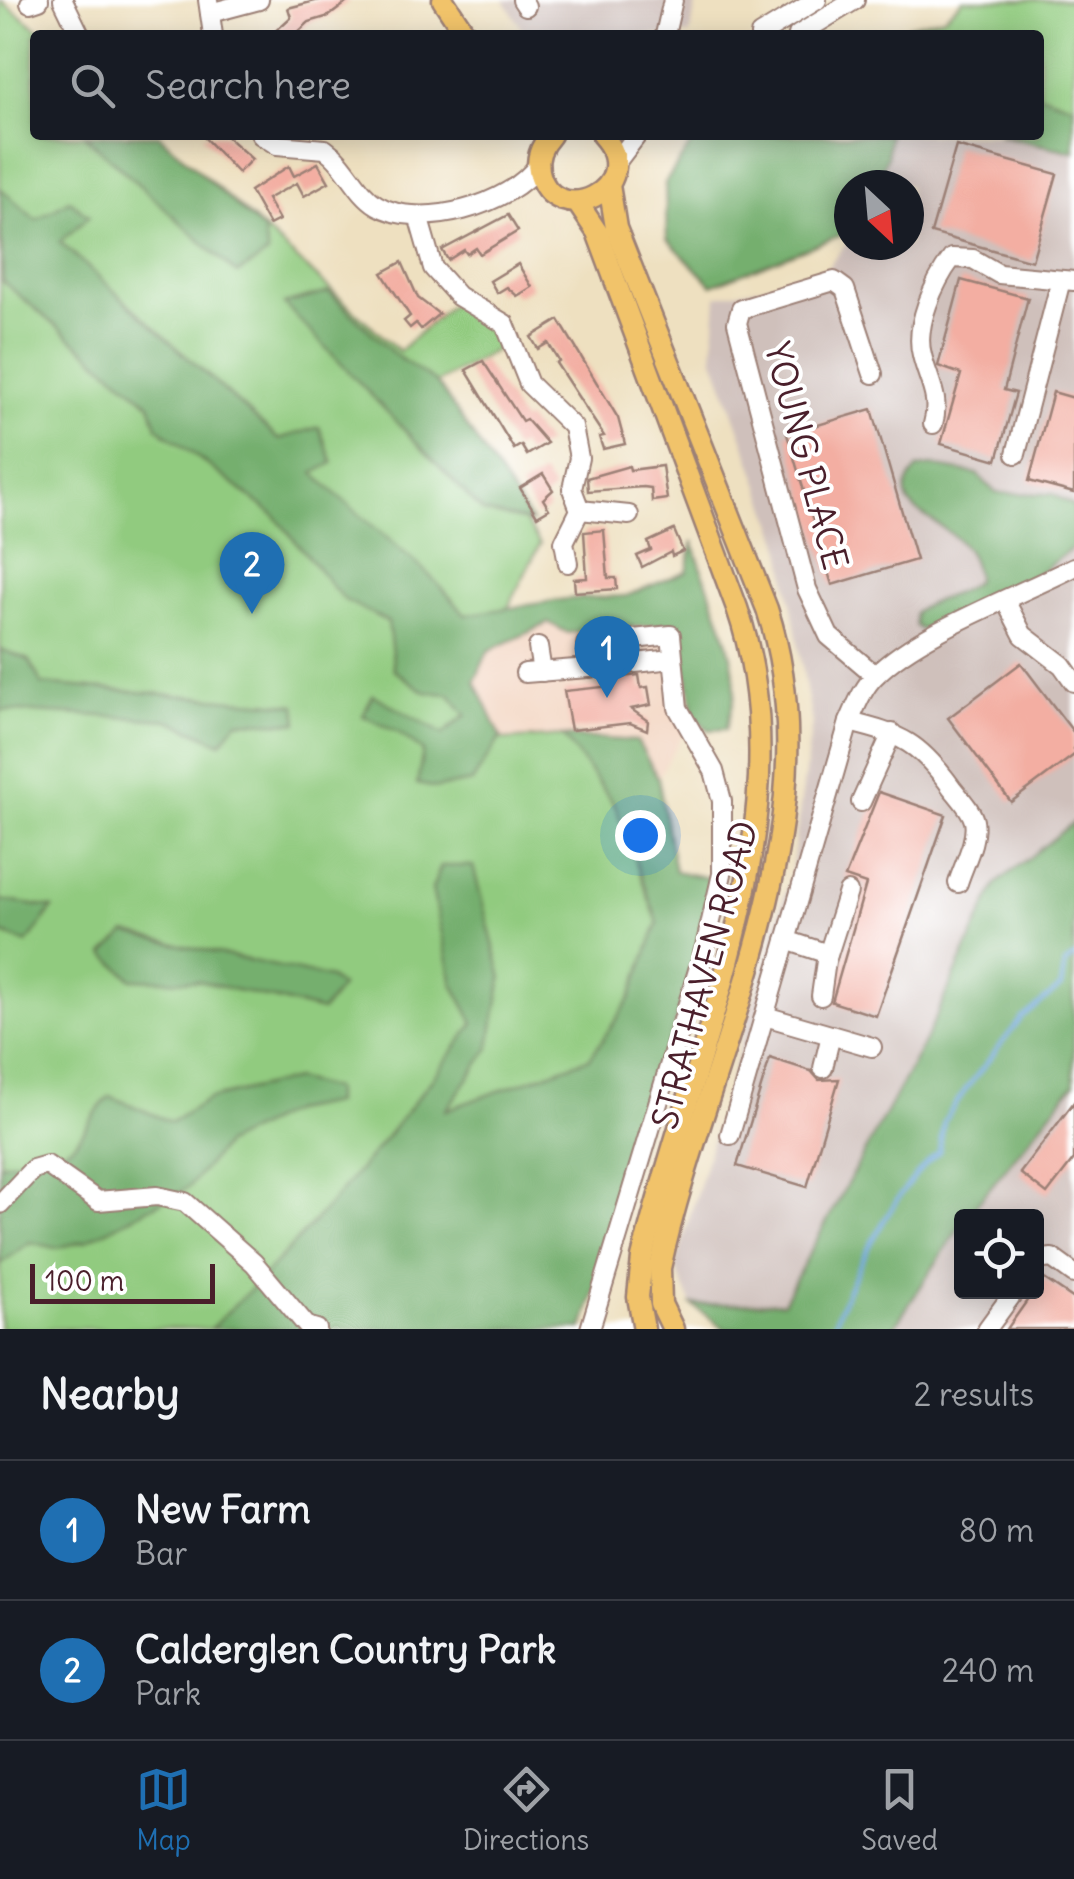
<!DOCTYPE html>
<style>
:root{--surface:#171b24;--page:#242831;--text:#f1f3f6;--muted:#9ea1a6;--line:#363941;--accent:#1f6fb2}
body{margin:0;font-family:Delius,sans-serif;background:var(--page);color:var(--text)}
.controls{position:absolute;right:30px;bottom:30px;display:grid;overflow:hidden;border-radius:10px;box-shadow:0 5px 25px #0003}
.controls button{width:90px;height:90px;display:grid;place-items:center;padding:0;border:0;border-bottom:2px solid var(--line);background:var(--surface);color:var(--text);font:50px sans-serif}
.compass{position:absolute;left:834px;top:170px;width:90px;height:90px;border-radius:50%;background:var(--surface);box-shadow:0 5px 25px #0003;rotate:154deg}
.scale{position:absolute;left:30px;bottom:25px;width:185px;box-sizing:border-box;padding-left:10px;border:5px solid #4a1f2b;border-top:0;font-size:28px;line-height:35px;white-space:nowrap;color:#4a1f2b;-webkit-text-stroke:8px #fff;paint-order:stroke}
.you{position:absolute;left:640px;top:835px;width:35px;height:35px;margin:-25px;border:8px solid #fff;border-radius:50%;background:#1a73e8;box-shadow:0 0 0 15px #1a73e833}
.badge{display:grid;place-items:center;width:65px;height:65px;border-radius:50%;background:var(--accent);color:#fff;font-size:32px;font-weight:700}
.pin{position:absolute;translate:-50% -82px;filter:drop-shadow(0 2px 5px #0008)}
.pin::after{content:'';position:absolute;top:52px;width:35px;height:30px;background:inherit;clip-path:polygon(0 0,100% 0,50% 100%)}
.list{margin:0;padding:0;list-style:none}
h2{display:flex;justify-content:space-between;align-items:center;height:130px;margin:0;padding:0 40px;font-size:42px}
h2 small{font-size:32px;font-weight:400;color:var(--muted)}
.list li{display:grid;grid-template-columns:65px 1fr auto;gap:30px;align-items:center;box-sizing:border-box;height:140px;padding:0 40px;border-top:2px solid var(--line)}
.list b{display:block;font-size:38px;white-space:nowrap}
.list p{margin:0;font-size:32px;white-space:nowrap;color:var(--muted)}
.list em{font-size:32px;font-style:normal;color:var(--muted)}
.icon{flex:none;width:55px;height:55px;fill:none;stroke:currentColor;stroke-width:2;stroke-linecap:round;stroke-linejoin:round}
.map{position:relative;flex:none;width:1074px;height:1329px;overflow:hidden}
.search{position:absolute;background:var(--surface);box-shadow:0 5px 25px #0003;left:30px;right:30px;top:30px;height:110px;display:flex;align-items:center;gap:25px;box-sizing:border-box;padding:0 35px;border-radius:10px;color:var(--muted);font-size:38px}
.sheet{height:410px;background:var(--surface)}
nav{display:flex;justify-content:space-around;align-items:center;box-sizing:border-box;height:140px;border-top:2px solid var(--line);background:var(--surface);font-size:28px;color:var(--muted)}
nav a{display:grid;justify-items:center;gap:5px}
nav .on{color:var(--accent)}
.map>svg:first-child{display:block}
.built{fill:#f3d4bf}
.industrial{fill:#cfc0bb}
.green{fill:#91cb7f;stroke:#6e7555;stroke-width:2.5}
.forest{fill:#74af6e;stroke:#5f674c;stroke-width:2.5}
.lines{fill:none;stroke-linecap:round;stroke-linejoin:round}
.stream{stroke:#70a6de;stroke-width:4}
.building{fill:#f3aea2}
.minor-casing{stroke:#9c8076;stroke-width:22}
.major-casing{stroke:#9c8076;stroke-width:25}
.minor{stroke:#fff;stroke-width:18}
.major{stroke:#f1c36a;stroke-width:20}
.labels{text-anchor:middle;stroke-width:8;stroke-linejoin:round;paint-order:stroke}
.street-label{font-size:35px;fill:#4a1f2b;stroke:#fff}
</style>
<div class="map">
<svg width="1074" height="1329" viewBox="0 0 1074 1329">
<rect width="100%" height="100%" fill="#fff"/>
<filter id="ink" filterUnits="userSpaceOnUse"><feTurbulence type="fractalNoise" baseFrequency=".01" numOctaves="2"/><feDisplacementMap in="SourceGraphic" scale="20" xChannelSelector="R" yChannelSelector="G"/><feConvolveMatrix kernelMatrix="1 2 1 2 8 2 1 2 1" color-interpolation-filters="sRGB"/></filter>
<filter id="wash" filterUnits="userSpaceOnUse"><feTurbulence type="fractalNoise" baseFrequency=".0048" numOctaves="4" result="noise"/><feDisplacementMap in="SourceGraphic" scale="40" xChannelSelector="R" yChannelSelector="G"/><feGaussianBlur stdDeviation="2.25" result="paint"/><feColorMatrix in="noise" values="0 0 0 0 0 0 0 0 0 0 0 0 0 0 0 0 0 1.4 0 .05"/><feComposite in="paint" operator="in"/></filter>
<g filter="url(#wash)">
<rect width="100%" height="100%" fill="#eee0c0"/>
<polygon class="built" points="549,623 568,633 679,623 695,714 658,778 637,741 563,736 503,740 475,681 488,650"/>
<g class="industrial">
<polygon points="504,0 697,0 690,35 526,35"/>
<polygon points="889,135 998,135 1074,152 1074,822 996,884 925,1041 782,1303 692,1305 675,1267 791,872 812,723 781,544 713,356 717,296 823,273 849,240 849,245 909,245 909,185 876,185 887,157"/>
<polygon points="1074,1084 1074,1329 893,1329 961,1225 962,1292 1036,1292 1036,1216 967,1216"/>
</g>
<g class="green">
<path d="M0,0l46,35h-11v100h124l240,216 54,-48 46,27 5,15 -67,38 103,161 -71,141 34,55 60,-4c48,52 77,117 110,179l-111,414h-562z"/>
<polygon points="963,0 1074,0 1074,106 1039,94 1039,35 898,35 908,26 944,17"/>
</g>
<g class="forest">
<polygon points="1039,94 1074,106 1074,152 998,135 1039,135"/>
<polygon points="84,135 159,135 263,230 268,254 237,274"/>
<polygon points="697,135 889,135 887,157 876,185 849,185 849,232 712,285 667,239 665,183"/>
<path d="M0,188l36,32 33,-20 20,16 -29,26 218,197 41,-12 14,36 -19,10c49,50 108,86 151,142l101,-16 60,-3 61,-25 6,-30c13,49 42,98 42,150 0,12 -6,26 -9,38l-17,1 -15,-13 -15,-94 -111,10 -19,-10 -61,28 -13,30 26,56 -29,45 -35,6 -20,-4 6,-33 -25,-19 -35,-16 10,-21 70,39 23,-19 -17,-21 -24,-2 -31,-22 -6,-48 -45,-23 -69,-84 -117,-88 -7,-23 -147,-122z"/>
<polygon points="329,292 395,355 437,383 532,522 483,512 284,304"/>
<path d="M932,466l45,8 19,19 57,1 21,12v41l-43,32 -110,51 -6,-4 -1,-13c19,-16 45,-16 62,-32 0,-68 -106,-60 -58,-113z"/>
<polygon points="0,649 29,660 42,684 296,705 298,723 238,721 221,743 169,720 0,710"/>
<path d="M563,736l74,5 21,37 17,93 43,9 -135,449h-373c97,-92 185,-198 264,-306l-21,-39 -21,-95 9,-23h32l29,112 -13,71 -43,61 144,-52 40,-59 28,-76 -43,-118z"/>
<polygon points="1074,822 1074,1084 967,1216 962,1216 961,1225 893,1329 725,1329 692,1305 783,1302 925,1041 996,884"/>
<polygon points="0,900 53,908 27,943 0,933"/>
<polygon points="126,933 330,978 341,987 322,1011 199,981 132,979 104,954"/>
<path d="M295,1079l39,10v14l-43,8 -66,33 -36,43 -103,54 -30,7 -26,-6 -30,22v-100c20,-6 62,-5 76,-23 14,-15 16,-28 34,-45l61,26 38,-23z"/>
</g>
<g class="lines">
<path class="stream" d="M832,1329c18,-50 65,-145 107,-177l5,-31 22,-32 55,-70 40,-32 4,-23 9,-7"/>
</g>
<g id="blocks">
<g class="building">
<polygon points="319,0 350,0 329,16 309,22 295,35 271,35 291,17 288,8"/>
<polygon points="202,135 225,135 252,159 238,173"/>
<polygon points="956,146 1057,174 1032,261 931,233"/>
<polygon points="318,163 329,182 304,196 297,183 267,199 279,220 269,225 250,191 289,166 294,176"/>
<polygon points="508,215 518,231 480,254 476,248 467,254 464,250 448,260 442,250"/>
<polygon points="402,262 418,298 439,314 421,329 416,323 410,328 404,321 410,316 382,273"/>
<polygon points="518,264 532,287 517,296 507,287 497,293 490,281"/>
<polygon points="961,280 1028,298 1004,390 1016,393 997,460 941,444 961,374 938,366"/>
<polygon points="559,320 618,418 625,444 603,449 599,437 604,436 556,363 559,361 548,343 538,349 531,337"/>
<polygon points="483,361 522,421 526,419 547,443 527,455 521,445 514,449 466,370"/>
<polygon points="1053,392 1074,398 1074,493 1029,481"/>
<polygon points="872,409 916,560 832,585 787,434"/>
<polygon points="629,466 630,470 662,466 667,499 652,501 651,488 643,487 588,491 587,478"/>
<polygon points="543,474 553,490 543,499 549,509 537,516 520,488"/>
<polygon points="604,530 608,578 616,578 617,589 575,592 574,579 587,578 584,532"/>
<polygon points="674,530 683,551 672,556 671,552 642,567 637,556 651,550 648,542"/>
<polygon points="1021,663 1074,733 1074,755 1011,802 948,718"/>
<polygon points="639,675 641,688 648,687 651,705 631,709 648,721 647,730 630,723 571,730 564,691 613,686 612,678"/>
<polygon points="879,792 946,815 876,1016 832,1002 866,884 845,877"/>
<polygon points="770,1058 811,1071 819,1080 839,1079 807,1187 737,1166"/>
<polygon points="1074,1102 1074,1159 1047,1194 1020,1173"/>
<polygon points="1043,1278 1074,1299 1074,1329 1007,1329"/>
</g>
</g>
</g>
<g filter="url(#ink)">
<use href="#blocks" fill-opacity="0" stroke="#9c8076" stroke-width="2.5"/>
<g class="lines">
<g class="minor-casing">
<g id="minor">
<polyline points="63,0 80,35"/>
<polyline points="208,0 213,35"/>
<polyline points="522,0 526,6"/>
<polyline points="30,3 39,0"/>
<polyline points="210,13 259,0"/>
<polyline points="665,35 673,0"/>
<polyline points="760,35 817,0"/>
<polyline points="798,35 855,0"/>
<path d="M261,135l16,10 48,4c22,15 30,42 52,56 43,26 134,0 161,-40"/>
<polyline points="615,164 637,135"/>
<polyline points="418,216 433,268 458,296 505,324 529,384 573,427 579,458 572,489 580,510 629,515"/>
<polyline points="873,374 845,289 834,281 741,309 737,323 807,589 829,636 875,675"/>
<path d="M933,424c8,-27 -5,-43 -11,-69 -8,-29 12,-73 30,-97l21,1 26,15 75,7"/>
<polyline points="1016,454 1061,280"/>
<polyline points="568,563 564,542 580,510"/>
<polyline points="1006,602 1023,635 1062,665 1074,682"/>
<polyline points="538,647 542,672"/>
<polyline points="525,673 588,668"/>
<path d="M849,722c53,13 70,20 103,66 7,9 19,21 22,33 4,18 -11,45 -16,62"/>
<polyline points="861,802 892,733"/>
<polyline points="786,940 828,954"/>
<polyline points="821,996 826,961 848,892"/>
<polyline points="765,1016 872,1047"/>
<polyline points="823,1068 831,1035"/>
<path d="M730,1135l119,-413c7,-16 14,-35 27,-47 42,-43 142,-79 198,-108"/>
<polyline points="0,1204 33,1169 47,1165 98,1201 157,1196 185,1202 254,1263 307,1326 317,1329"/>
<polyline points="1036,1260 1052,1258 1074,1274"/>
<polyline points="590,1329 705,947 722,874 722,801 714,771 678,708 671,635 586,644 588,668 673,659"/>
<polyline points="987,1329 1014,1292"/>
</g>
</g>
<g class="major-casing">
<g id="major">
<polyline points="443,0 466,35"/>
<path d="M551,135c-9,10 -15,22 -12,36 14,63 111,17 63,-36"/>
<path d="M609,185l7,43 151,381c71,216 -61,448 -107,659l1,36 12,25"/>
<path d="M577,202l20,30 140,376c72,208 -46,447 -95,650l-4,39 6,32"/>
</g>
</g>
<use href="#minor" class="minor"/>
<use href="#major" class="major"/>
</g>
</g>
<g class="labels">
<g class="street-label">
<text transform="translate(806 456) rotate(75)" y="12">YOUNG PLACE</text>
<text transform="translate(705 975) rotate(-75)" y="12">STRATHAVEN ROAD</text>
</g>
</g>
</svg>
<div class="controls">
<button><svg class="icon" aria-label="locate" viewBox="0 0 24 24"><circle cx="12" cy="12" r="6"/><path d="M12 2v4M12 18v4M2 12h4M18 12h4"/></svg></button>
</div>
<svg class="compass" viewBox="-18 -18 36 36"><path d="M0-13l5 13h-10z" fill="#e53935"/><path d="M0 13l5-13h-10z" fill="#9ea1a6"/></svg>
<div class="scale">100 m</div>
<div class="you"></div>
<div class="pin badge" style="left:607px;top:698px">1</div>
<div class="pin badge" style="left:252px;top:614px">2</div>
<div class="search"><svg class="icon" aria-label="search" viewBox="0 0 24 24"><circle cx="10" cy="10" r="6"/><path d="M15 15l6 6"/></svg>Search here</div>
</div>
<section class="sheet">
<h2>Nearby<small>2 results</small></h2>
<ul class="list">
<li><span class="badge">1</span><div><b>New Farm</b><p>Bar</p></div><em>80 m</em></li>
<li><span class="badge">2</span><div><b>Calderglen Country Park</b><p>Park</p></div><em>240 m</em></li>
</ul>
</section>
<nav>
<a class="on"><svg class="icon" aria-label="map" viewBox="0 0 24 24"><path d="M3 6l6-2 6 2 6-2v14l-6 2-6-2-6 2zM9 4v14M15 6v14"/></svg>Map</a>
<a><svg class="icon" aria-label="directions" viewBox="0 0 24 24"><path d="M12 3l9 9-9 9-9-9zM9 14v-3h6M13 9l2 2-2 2"/></svg>Directions</a>
<a><svg class="icon" aria-label="saved" viewBox="0 0 24 24"><path d="M7 4h10v16l-5-4-5 4z"/></svg>Saved</a>
</nav>
